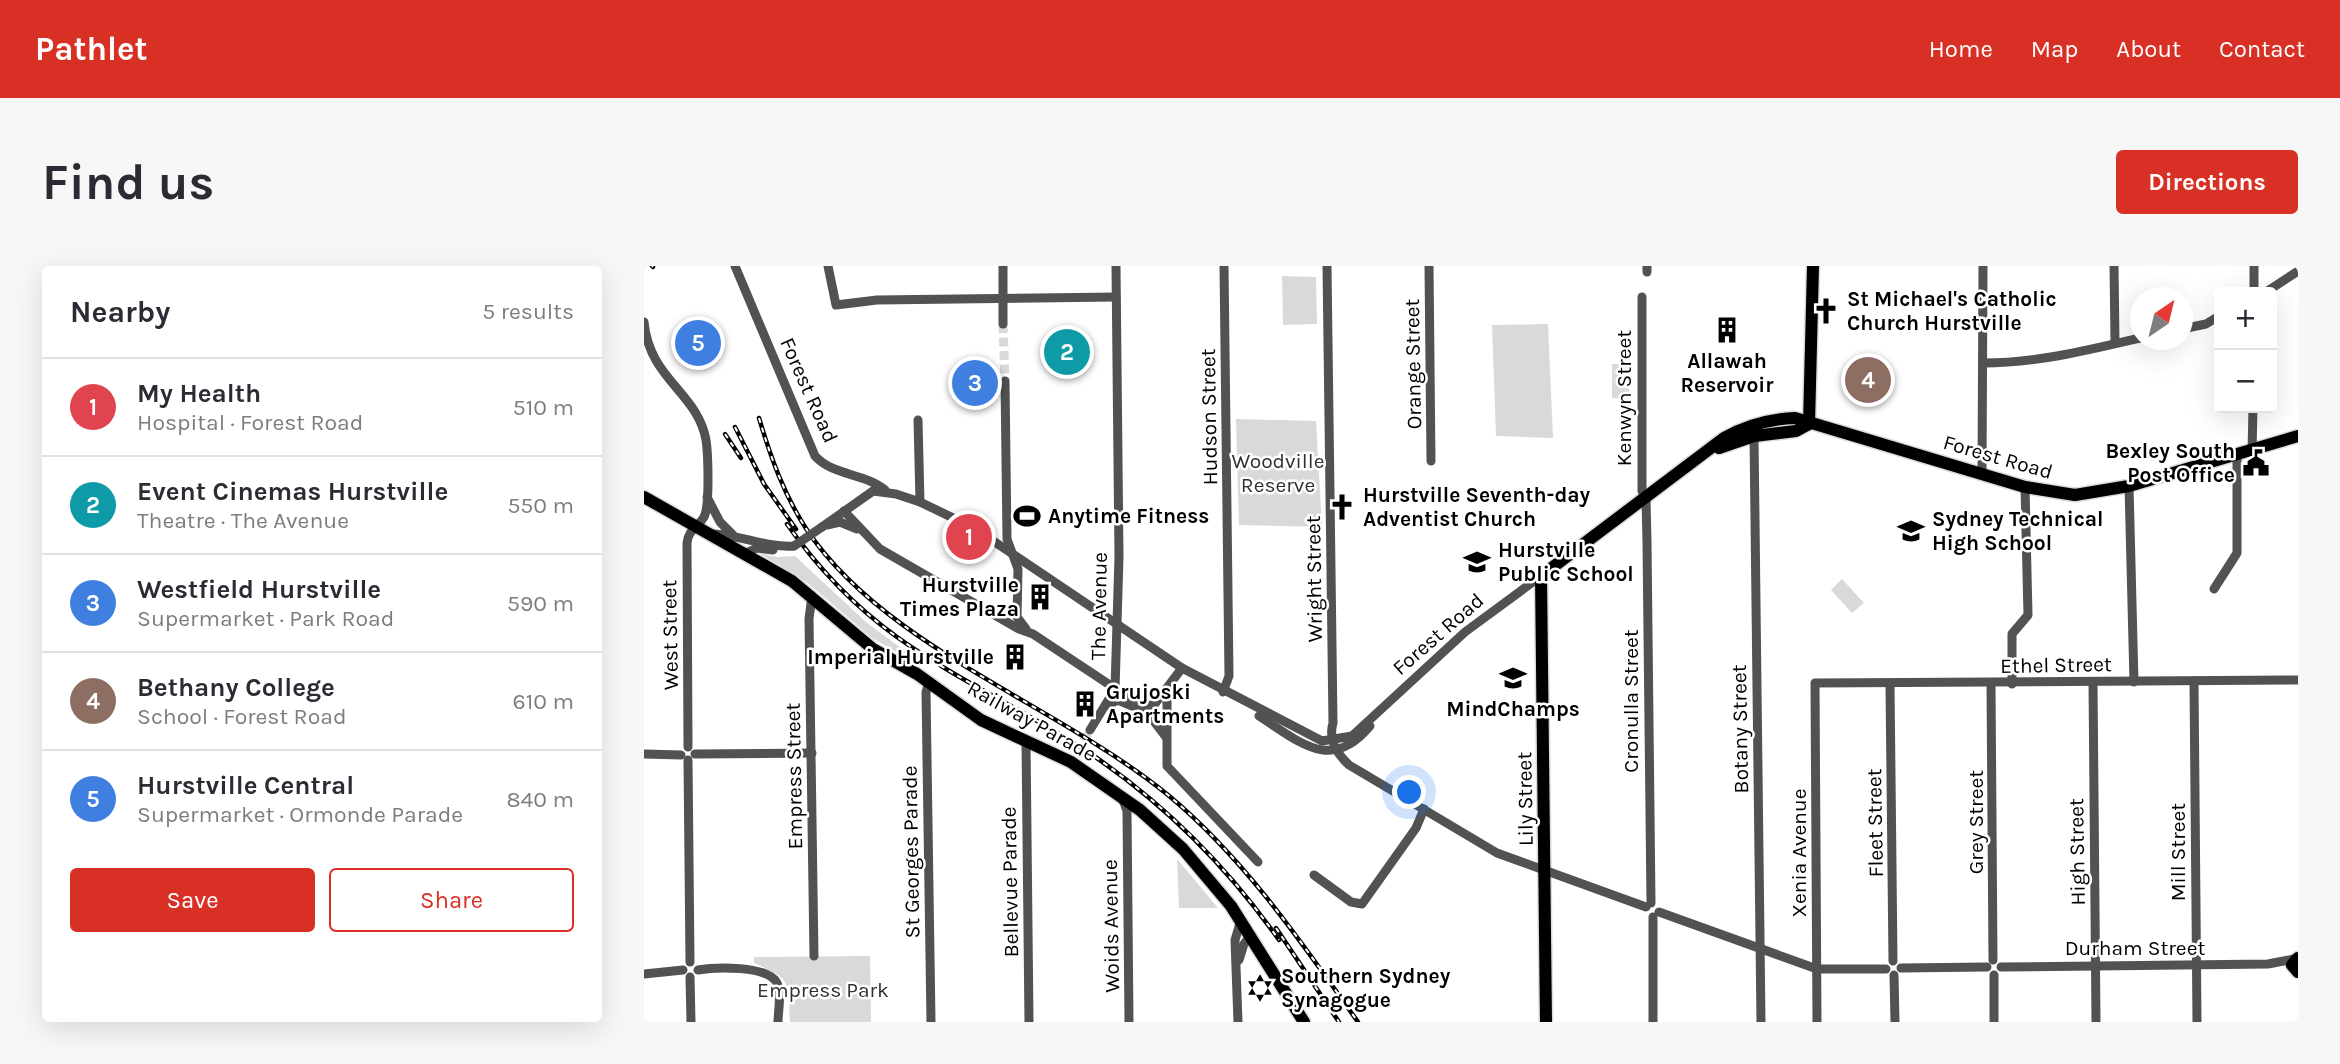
<!DOCTYPE html>
<meta charset="utf-8">
<style>
:root{--surface:#fff;--page:#f7f7f7;--text:#2b2b33;--muted:#7c7c81;--line:#e1e1e2;--accent:#d93025}
body{margin:0;font-family:Karla,sans-serif;background:var(--page);color:var(--text)}
.controls{position:absolute;right:21px;top:21px;display:grid;overflow:hidden;border-radius:7px;box-shadow:0 7px 28px #0002}
.controls button{width:63px;height:63px;display:grid;place-items:center;padding:0;border:0;border-bottom:2px solid var(--line);background:var(--surface);color:var(--text);font:35px sans-serif}
.compass{position:absolute;left:1486px;top:21px;width:63px;height:63px;border-radius:50%;background:var(--surface);box-shadow:0 7px 28px #0002;rotate:35deg}
.you{position:absolute;left:766px;top:527px;width:24px;height:24px;margin:-18px;border:5px solid #fff;border-radius:50%;background:#1a73e8;box-shadow:0 0 0 10px #1a73e833}
.badge{display:grid;place-items:center;width:46px;height:46px;border-radius:50%;background:var(--accent);color:#fff;font-size:23px;font-weight:700}
.pin{position:absolute;translate:-50% -50%;border:4px solid #fff;box-shadow:0 2px 7px #0006}
.list{margin:0;padding:0;list-style:none}
h2{display:flex;justify-content:space-between;align-items:center;height:91px;margin:0;padding:0 28px;font-size:30px}
h2 small{font-size:23px;font-weight:400;color:var(--muted)}
.list li{display:grid;grid-template-columns:46px 1fr auto;gap:21px;align-items:center;box-sizing:border-box;height:98px;padding:0 28px;border-top:2px solid var(--line)}
.list b{display:block;font-size:26px;white-space:nowrap}
.list p{margin:0;font-size:23px;white-space:nowrap;color:var(--muted)}
.list em{font-size:23px;font-style:normal;color:var(--muted)}
.actions{display:flex;gap:14px;padding:21px 28px}
.actions a{flex:1;padding:16px 0;border:2px solid var(--accent);border-radius:7px;text-align:center;font-size:24px;color:var(--accent)}
.actions .main{background:var(--accent);color:#fff}
.map{position:relative;flex:none;width:1654px;height:756px;overflow:hidden;border-radius:7px}
header{display:flex;align-items:center;gap:42px;box-sizing:border-box;height:98px;padding:0 35px;background:var(--accent);color:#fff}
header strong{font-size:33px}
nav{display:flex;gap:38px;margin-inline-start:auto;font-size:24px}
.intro{display:flex;align-items:center;justify-content:space-between;box-sizing:border-box;height:168px;padding:0 42px}
h1{margin:0;font-size:49px}
.button{padding:18px 32px;border-radius:7px;background:var(--accent);color:#fff;font-size:24px;font-weight:700}
main{display:flex;gap:42px;padding:0 42px}
aside{flex:1;background:var(--surface);border-radius:7px;box-shadow:0 7px 28px #0002}
.map>svg:first-child{display:block}
.green{fill:#d9d9d9}
.lines{fill:none;stroke-linecap:round;stroke-linejoin:round}
.minor-tunnel{stroke:#d9d9d9;stroke-width:9;stroke-dasharray:9 4.5;stroke-linecap:butt}
.major-casing{stroke:#dbdbdb;stroke-width:15}
.minor{stroke:#525252;stroke-width:9}
.major{stroke:#000;stroke-width:12}
.rail-casing{stroke:#000;stroke-width:4.5}
.rail{stroke:#fff;stroke-width:2;stroke-dasharray:5;stroke-linecap:butt}
.minor-bridge{stroke:#525252;stroke-width:9}
.labels{text-anchor:middle;stroke-width:5;stroke-linejoin:round;paint-order:stroke}
.poi-label{font-size:21px;font-weight:bold;fill:#000;stroke:#fff;text-anchor:start}
.street-label{font-size:21px;fill:#000;stroke:#fff}
.park-label{font-size:21px;fill:#303030;stroke:#fff}
</style>
<header>
<strong>Pathlet</strong>
<nav><a>Home</a><a>Map</a><a>About</a><a>Contact</a></nav>
</header>
<div class="intro"><h1>Find us</h1><a class="button">Directions</a></div>
<main>
<aside>
<h2>Nearby<small>5 results</small></h2>
<ul class="list">
<li><span class="badge" style="background:#e0444e">1</span><div><b>My Health</b><p>Hospital · Forest Road</p></div><em>510 m</em></li>
<li><span class="badge" style="background:#0f9aa8">2</span><div><b>Event Cinemas Hurstville</b><p>Theatre · The Avenue</p></div><em>550 m</em></li>
<li><span class="badge" style="background:#3f7fe0">3</span><div><b>Westfield Hurstville</b><p>Supermarket · Park Road</p></div><em>590 m</em></li>
<li><span class="badge" style="background:#8d6e63">4</span><div><b>Bethany College</b><p>School · Forest Road</p></div><em>610 m</em></li>
<li><span class="badge" style="background:#3f7fe0">5</span><div><b>Hurstville Central</b><p>Supermarket · Ormonde Parade</p></div><em>840 m</em></li>
</ul>
<div class="actions"><a class="main">Save</a><a>Share</a></div>
</aside>
<div class="map">
<svg width="1654" height="756" viewBox="0 0 1654 756">
<rect width="100%" height="100%" fill="#fff"/>
<g class="green">
<polygon points="638,10 672,11 673,58 639,59"/>
<polygon points="904,58 909,172 852,170 848,59"/>
<polygon points="968,98 985,98 985,133 968,132"/>
<polygon points="592,153 672,155 678,261 595,259"/>
<polygon points="115,287 133,291 151,290 223,357 279,398 277,400 228,372 165,318"/>
<polygon points="1198,313 1220,337 1208,347 1187,324"/>
<polygon points="533,593 534,594 574,642 535,642"/>
<path d="M226,690l1,66h-81c-2,-40 3,-42 -36,-59v-6z"/>
</g>
<g class="lines">
<g class="minor-tunnel">
<polyline points="359,58 361,115"/>
<polyline points="433,487 446,464"/>
</g>
<g class="major-casing">
<g id="major">
<polyline points="1165,158 1169,0"/>
<polyline points="1075,182 1110,170 1152,165 1165,158"/>
<polyline points="0,231 148,315 229,383 273,408 337,454 427,496 496,544 539,583 587,640 660,756"/>
<polyline points="1654,692 1648,699 1654,706"/>
<path d="M902,756l-5,-446 183,-138c23,-13 45,-19 71,-20l230,69 50,8 54,-9 169,-50"/>
</g>
</g>
<g class="minor">
<path d="M91,0l80,190c18,20 50,17 70,34"/>
<polyline points="184,0 192,39 233,34 472,31"/>
<polyline points="359,0 359,58"/>
<path d="M683,0l6,457c-5,17 4,31 16,42l148,88 149,54"/>
<polyline points="785,0 787,195"/>
<polyline points="1470,0 1471,75"/>
<polyline points="1610,0 1610,26"/>
<polyline points="1003,6 1003,0"/>
<polyline points="1622,26 1654,5"/>
<polyline points="998,31 998,225 1002,233 1003,276 1007,637"/>
<path d="M0,56c5,57 54,71 62,118 2,13 4,66 -2,77 -6,10 -16,13 -17,26l1,204"/>
<polyline points="1538,63 1562,58 1575,50"/>
<path d="M1339,97c54,0 106,-13 157,-25"/>
<polyline points="361,115 363,273 374,303 373,351 382,363"/>
<polyline points="274,154 276,236"/>
<polyline points="1110,170 1117,756"/>
<polyline points="1608,186 1609,142"/>
<polyline points="1338,208 1339,0"/>
<polyline points="1485,220 1490,416"/>
<polyline points="63,231 76,256 89,269"/>
<polyline points="200,245 236,283 375,363 389,368 499,441 522,471"/>
<polyline points="183,259 196,256 213,263"/>
<polyline points="178,261 229,225 252,228 276,236 330,262 538,402 678,475 708,470 821,366 897,310"/>
<path d="M69,268c28,1 54,14 81,12"/>
<polyline points="102,287 113,282 129,284"/>
<polyline points="1570,323 1593,287 1593,190"/>
<polyline points="168,330 165,353 170,690"/>
<polyline points="1550,415 1553,756"/>
<polyline points="285,416 282,426 287,756"/>
<polyline points="1449,416 1452,756"/>
<polyline points="1347,418 1349,694"/>
<polyline points="1368,418 1368,368 1384,349 1381,221"/>
<polyline points="1246,419 1249,695"/>
<polyline points="523,422 523,500 614,596"/>
<polyline points="579,426 585,410 580,0"/>
<polyline points="464,439 474,434 488,440 510,439 538,402"/>
<path d="M615,450c41,26 72,57 111,10"/>
<polyline points="446,464 471,423 475,291 472,0"/>
<polyline points="382,475 385,756"/>
<polyline points="0,488 37,489"/>
<polyline points="51,488 168,487"/>
<polyline points="44,494 46,696"/>
<polyline points="478,531 483,545 485,756"/>
<polyline points="670,609 707,636 718,638 772,562 780,543"/>
<polyline points="1015,646 1173,703 1242,703"/>
<polyline points="1009,651 1009,756"/>
<polyline points="595,694 600,678 607,669"/>
<polyline points="1357,701 1624,698 1650,693"/>
<polyline points="1257,702 1343,701"/>
<path d="M54,704c16,-3 70,-5 79,13 5,10 1,29 1,39"/>
<polyline points="0,708 39,704"/>
<polyline points="1250,709 1251,756"/>
<polyline points="1350,709 1350,756"/>
<polyline points="46,711 47,756"/>
<polyline points="594,756 591,674 597,654"/>
<polyline points="1173,756 1171,417 1654,414"/>
</g>
<use href="#major" class="major"/>
<g class="rail-casing">
<g id="rail">
<polyline points="8,0 9,1"/>
<path d="M115,152c12,40 25,77 48,112 78,117 251,175 361,265 76,63 134,148 190,227"/>
<polyline points="91,161 120,218 152,263"/>
<polyline points="81,168 97,192"/>
<path d="M143,258c30,43 67,82 110,113 60,43 129,74 191,115 76,51 138,113 191,188"/>
<polyline points="632,662 695,756"/>
</g>
</g>
<use href="#rail" class="rail"/>
<polyline class="minor-bridge" points="150,280 178,261"/>
</g>
<defs>
<g id="church-bare" transform="scale(2.1)"><path d="M-1.2-6h2.4v3.5h3.3v2.4h-3.3V6h-2.4V-.1h-3.3v-2.4h3.3Z" fill="#000" stroke="#fff" stroke-width="2.5" paint-order="stroke"/></g>
<g id="building-bare" transform="scale(2.1)"><path d="M-4-6H4V6H1V3H-1V6H-4ZM-2.5-4.3h1.7v1.8h-1.7ZM.8-4.3h1.7v1.8H.8ZM-2.5-1h1.7V.8h-1.7ZM.8-1h1.7V.8H.8Z" fill="#000" stroke="#fff" stroke-width="2.5" paint-order="stroke"/></g>
<g id="civic-bare" transform="scale(2.1)"><path d="M-.6-6.5H3V-4.5H.6V-3L4-1V1h2V6H-6V1h2V-1L-.6-3ZM-1.2 2.5V6h2.4V2.5Z" fill="#000" stroke="#fff" stroke-width="2.5" paint-order="stroke"/></g>
<g id="stadium-bare" transform="scale(2.1)"><path d="M0-5a6.5 5 0 1 0 0 10a6.5 5 0 1 0 0-10ZM-3.5-1.8h7v3.6h-7Z" fill="#000" stroke="#fff" stroke-width="2.5" paint-order="stroke"/></g>
<g id="school-bare" transform="scale(2.1)"><path d="M0-5L7-2L0 1L-7-2ZM-4 1L0 2.5L4 1V4Q0 6-4 4Z" fill="#000" stroke="#fff" stroke-width="2.5" paint-order="stroke"/></g>
<g id="synagogue-bare" transform="scale(2.1)"><path d="M0-6.5L5.6 3.2H-5.6ZM0 6.5L5.6-3.2H-5.6Z" fill="#000" stroke="#fff" stroke-width="2.5" paint-order="stroke"/></g>
</defs>
<g fill-rule="evenodd">
<use href="#church-bare" x="1182" y="45"/>
<use href="#building-bare" x="1083" y="64"/>
<use href="#civic-bare" x="1612" y="197"/>
<use href="#church-bare" x="698" y="241"/>
<use href="#stadium-bare" x="383" y="250"/>
<use href="#school-bare" x="1267" y="265"/>
<use href="#school-bare" x="833" y="296"/>
<use href="#building-bare" x="396" y="331"/>
<use href="#building-bare" x="371" y="391"/>
<use href="#school-bare" x="869" y="412"/>
<use href="#building-bare" x="441" y="438"/>
<use href="#synagogue-bare" x="616" y="722"/>
</g>
<g class="labels">
<g class="poi-label">
<text x="1203" y="40">St Michael's Catholic<tspan x="1203" dy="24">Church Hurstville</tspan></text>
<text x="1083" y="102" text-anchor="middle">Allawah<tspan x="1083" dy="24">Reservoir</tspan></text>
<text x="1591" y="192" text-anchor="end">Bexley South<tspan x="1591" dy="24">Post Office</tspan></text>
<text x="719" y="236">Hurstville Seventh-day<tspan x="719" dy="24">Adventist Church</tspan></text>
<text x="404" y="257">Anytime Fitness</text>
<text x="1288" y="260">Sydney Technical<tspan x="1288" dy="24">High School</tspan></text>
<text x="854" y="291">Hurstville<tspan x="854" dy="24">Public School</tspan></text>
<text x="375" y="326" text-anchor="end">Hurstville<tspan x="375" dy="24">Times Plaza</tspan></text>
<text x="350" y="398" text-anchor="end">Imperial Hurstville</text>
<text x="462" y="433">Grujoski<tspan x="462" dy="24">Apartments</tspan></text>
<text x="869" y="450" text-anchor="middle">MindChamps</text>
<text x="637" y="717">Southern Sydney<tspan x="637" dy="24">Synagogue</tspan></text>
</g>
<g class="street-label">
<text transform="translate(769 98) rotate(-91)" y="7">Orange Street</text>
<text transform="translate(165 124) rotate(66)" y="7">Forest Road</text>
<text transform="translate(980 132) rotate(-90)" y="7">Kenwyn Street</text>
<text transform="translate(565 151) rotate(-91)" y="7">Hudson Street</text>
<text transform="translate(1354 191) rotate(16)" y="7">Forest Road</text>
<text transform="translate(670 313) rotate(-91)" y="7">Wright Street</text>
<text transform="translate(455 340) rotate(-89)" y="7">The Avenue</text>
<text transform="translate(794 368) rotate(-41)" y="7">Forest Road</text>
<text transform="translate(26 369) rotate(-91)" y="7">West Street</text>
<text transform="translate(1412 399) rotate(-1)" y="7">Ethel Street</text>
<text transform="translate(987 435) rotate(-90)" y="7">Cronulla Street</text>
<text transform="translate(388 455) rotate(29)" y="7">Railway Parade</text>
<text transform="translate(1096 463) rotate(-91)" y="7">Botany Street</text>
<text transform="translate(150 510) rotate(-91)" y="7">Empress Street</text>
<text transform="translate(881 533) rotate(-91)" y="7">Lily Street</text>
<text transform="translate(1332 556) rotate(-90)" y="7">Grey Street</text>
<text transform="translate(1231 557) rotate(-91)" y="7">Fleet Street</text>
<text transform="translate(267 586) rotate(-91)" y="7">St Georges Parade</text>
<text transform="translate(1433 586) rotate(-91)" y="7">High Street</text>
<text transform="translate(1534 586) rotate(-90)" y="7">Mill Street</text>
<text transform="translate(1155 587) rotate(-90)" y="7">Xenia Avenue</text>
<text transform="translate(366 616) rotate(-91)" y="7">Bellevue Parade</text>
<text transform="translate(467 660) rotate(-91)" y="7">Woids Avenue</text>
<text x="1491" y="689">Durham Street</text>
</g>
<g class="park-label">
<text x="634" y="202">Woodville<tspan x="634" dy="24">Reserve</tspan></text>
<text x="179" y="731">Empress Park</text>
</g>
</g>
</svg>
<div class="controls">
<button>+</button>
<button>−</button>
</div>
<svg class="compass" viewBox="-18 -18 36 36"><path d="M0-13l5 13h-10z" fill="#e53935"/><path d="M0 13l5-13h-10z" fill="#7c7c81"/></svg>
<div class="you"></div>
<div class="pin badge" style="left:325px;top:271px;background:#e0444e">1</div>
<div class="pin badge" style="left:423px;top:86px;background:#0f9aa8">2</div>
<div class="pin badge" style="left:331px;top:117px;background:#3f7fe0">3</div>
<div class="pin badge" style="left:1224px;top:114px;background:#8d6e63">4</div>
<div class="pin badge" style="left:54px;top:77px;background:#3f7fe0">5</div>
</div>
</main>
